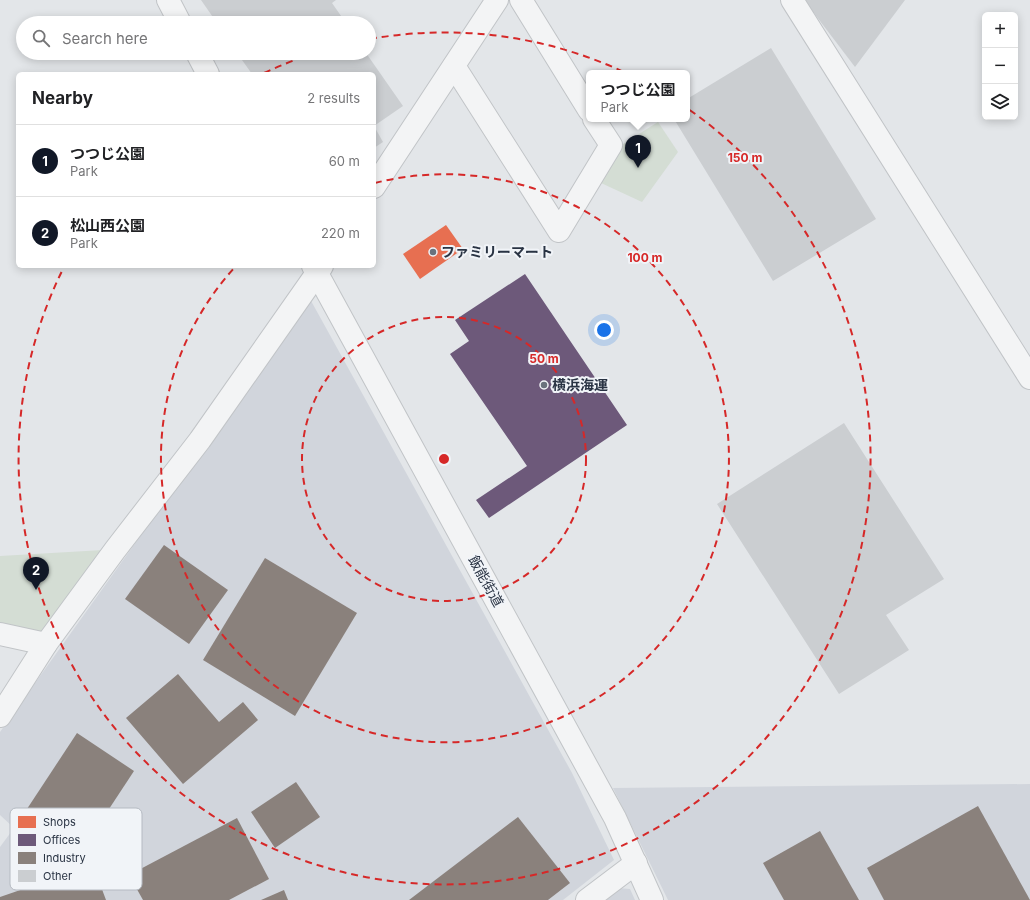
<!DOCTYPE html>
<meta charset="utf-8">
<style>
:root{--surface:#fff;--page:#f2f2f2;--text:#202124;--muted:#757577;--line:#e0e0e0;--accent:#111827}
body{margin:0;font-family:Inter,"Noto Sans JP",sans-serif;background:var(--page);color:var(--text)}
.controls{position:absolute;right:12px;top:12px;display:grid;overflow:hidden;border-radius:6px;box-shadow:0 2px 10px #0003}
.controls button{width:36px;height:36px;display:grid;place-items:center;padding:0;border:0;border-bottom:1px solid var(--line);background:var(--surface);color:var(--text);font:20px sans-serif}
.you{position:absolute;left:604px;top:330px;width:14px;height:14px;margin:-10px;border:3px solid #fff;border-radius:50%;background:#1a73e8;box-shadow:0 0 0 6px #1a73e833}
.badge{display:grid;place-items:center;width:26px;height:26px;border-radius:50%;background:var(--accent);color:#fff;font-size:13px;font-weight:700}
.pin{position:absolute;translate:-50% -33px;filter:drop-shadow(0 1px 2px #0008)}
.pin::after{content:'';position:absolute;top:21px;width:14px;height:12px;background:inherit;clip-path:polygon(0 0,100% 0,50% 100%)}
.popup{position:absolute;left:586px;top:70px;width:104px;height:52px;box-sizing:border-box;display:grid;place-content:center;border-radius:6px;background:var(--surface);filter:drop-shadow(0 1px 3px #0005);font-size:13px;white-space:nowrap;color:var(--muted)}
.popup b{font-size:15px;color:var(--text)}
.popup::after{content:'';position:absolute;left:50%;top:100%;margin-left:-8px;border:8px solid transparent;border-top-color:var(--surface)}
.list{margin:0;padding:0;list-style:none}
h2{display:flex;justify-content:space-between;align-items:center;height:52px;margin:0;padding:0 16px;font-size:17px}
h2 small{font-size:13px;font-weight:400;color:var(--muted)}
.list li{display:grid;grid-template-columns:26px 1fr auto;gap:12px;align-items:center;box-sizing:border-box;height:72px;padding:0 16px;border-top:1px solid var(--line)}
.list b{display:block;font-size:15px;white-space:nowrap}
.list p{margin:0;font-size:13px;white-space:nowrap;color:var(--muted)}
.list em{font-size:13px;font-style:normal;color:var(--muted)}
.icon{flex:none;width:22px;height:22px;fill:none;stroke:currentColor;stroke-width:2;stroke-linecap:round;stroke-linejoin:round}
.map{position:relative;flex:none;width:1030px;height:900px;overflow:hidden}
.search{position:absolute;background:var(--surface);box-shadow:0 2px 10px #0003;left:16px;top:16px;width:360px;height:44px;display:flex;align-items:center;gap:10px;box-sizing:border-box;padding:0 14px;border-radius:22px;color:var(--muted);font-size:15px}
.panel{position:absolute;background:var(--surface);box-shadow:0 2px 10px #0003;left:16px;top:72px;width:360px;height:196px;border-radius:6px}
.map>svg:first-child{display:block}
.built{fill:#d1d5dc}
.green{fill:#d4ddd4}
.shops{fill:#e76f51}
.offices{fill:#6d597a}
.industry{fill:#8a817c}
.building{fill:#cbced1}
.lines{fill:none;stroke-linecap:round;stroke-linejoin:round}
.minor-casing{stroke:#c1c4c7;stroke-width:24}
.minor{stroke:#f3f4f5;stroke-width:22}
.ring{fill:none;stroke:#d62828;stroke-width:2;stroke-dasharray:7 5}
.poi-dot{fill:#6a727d;stroke:#f1f4f8;stroke-width:1.5}
.labels{text-anchor:middle;stroke-width:4;stroke-linejoin:round;paint-order:stroke}
.poi-label{font-size:14px;font-weight:bold;fill:#293343;stroke:#f1f4f8;text-anchor:start}
.street-label{font-size:14px;fill:#293343;stroke:#f1f4f8}
.key{fill:#f1f4f8;stroke:#b5bac2;stroke-width:1}
.key-label{font-size:11px;fill:#293343}
.centre{fill:#d62828;stroke:#f1f4f8;stroke-width:2}
.ring-label{font-size:12px;text-anchor:middle;font-weight:bold;fill:#d62828;stroke:#f1f4f8;stroke-width:4;stroke-linejoin:round;paint-order:stroke}
</style>
<div class="map">
<svg width="1030" height="900" viewBox="0 0 1030 900">
<rect width="100%" height="100%" fill="#e3e6e9"/>
<g class="built">
<polygon points="310,299 572,773 614,860 563,900 0,900 0,847 14,828 0,815 0,732"/>
<polygon points="1030,784 1030,900 668,900 613,788"/>
<polygon points="618,888 630,889 635,900 604,900"/>
</g>
<g class="green">
<polygon points="658,122 678,152 642,202 601,183 620,146"/>
<polygon points="103,550 40,633 0,624 0,556"/>
</g>
<polygon class="shops" points="446,225 463,249 420,279 403,254"/>
<polygon class="offices" points="525,274 627,425 489,518 476,500 527,466 450,354 469,341 455,320"/>
<g class="industry">
<polygon points="164,545 228,590 189,644 125,599"/>
<polygon points="265,558 357,613 295,716 203,660"/>
<polygon points="178,674 219,722 243,702 258,720 183,784 126,718"/>
<polygon points="77,733 134,771 82,850 25,812"/>
<polygon points="296,782 320,817 275,848 251,812"/>
<polygon points="978,806 1030,900 884,900 867,868"/>
<polygon points="518,817 570,883 548,900 409,900"/>
<polygon points="237,818 269,879 229,900 143,900 129,875"/>
<polygon points="820,831 859,900 784,900 763,863"/>
<polygon points="93,865 106,900 0,900 0,897"/>
<polygon points="284,890 288,900 261,900"/>
</g>
<g class="building">
<polygon points="201,0 336,0 332,3 346,23 217,23"/>
<polygon points="804,0 905,0 855,67"/>
<polygon points="771,48 876,219 773,281 674,119 687,119 687,99"/>
<polygon points="237,53 366,53 403,106 374,126 383,142 374,148 374,74 252,74"/>
<polygon points="844,423 944,579 886,615 909,650 839,694 717,504"/>
</g>
<g class="lines">
<g class="minor-casing">
<g id="minor">
<polyline points="168,0 180,23"/>
<polyline points="521,0 589,110"/>
<polyline points="792,0 1030,378"/>
<polyline points="197,53 208,74"/>
<polyline points="454,66 559,231 611,145 594,119"/>
<polyline points="374,187 497,0"/>
<polyline points="313,266 615,818 652,900"/>
<polyline points="0,634 46,644"/>
<polyline points="0,716 46,644 115,550 200,440 322,266"/>
<polyline points="587,900 636,863"/>
</g>
</g>
<use href="#minor" class="minor"/>
</g>
<g class="ring">
<circle cx="444" cy="459" r="142"/>
<path d="M375 183A284 284 0 1 1 235 267"/>
<path d="M264 73A426 426 0 0 1 312 54M370 39A426 426 0 1 1 63 269"/>
</g>
<g class="poi-dot">
<circle cx="433" cy="252" r="4"/>
<circle cx="544" cy="385" r="4"/>
</g>
<g class="labels">
<g class="poi-label">
<text x="441" y="257">ファミリーマート</text>
<text x="552" y="390">横浜海運</text>
</g>
<g class="street-label">
<text transform="translate(486 581) rotate(61)" y="5">飯能街道</text>
</g>
</g>
<rect x="10" y="808" width="132" height="82" rx="6" class="key"/>
<rect x="18" y="816" width="18" height="12" fill="#e76f51"/>
<rect x="18" y="834" width="18" height="12" fill="#6d597a"/>
<rect x="18" y="852" width="18" height="12" fill="#8a817c"/>
<rect x="18" y="870" width="18" height="12" fill="#cbced1"/>
<g class="key-label">
<text x="43" y="826">Shops</text>
<text x="43" y="844">Offices</text>
<text x="43" y="862">Industry</text>
<text x="43" y="880">Other</text>
</g>
<circle cx="444" cy="459" r="6" class="centre"/>
<g class="ring-label">
<text x="745" y="162">150 m</text>
<text x="645" y="262">100 m</text>
<text x="544" y="363">50 m</text>
</g>
</svg>
<div class="controls">
<button>+</button>
<button>−</button>
<button><svg class="icon" aria-label="layers" viewBox="0 0 24 24"><path d="M12 4l9 5-9 5-9-5zM3 14l9 5 9-5"/></svg></button>
</div>
<div class="you"></div>
<div class="pin badge" style="left:638px;top:168px">1</div>
<div class="popup"><b>つつじ公園</b>Park</div>
<div class="pin badge" style="left:36px;top:590px">2</div>
<div class="search"><svg class="icon" aria-label="search" viewBox="0 0 24 24"><circle cx="10" cy="10" r="6"/><path d="M15 15l6 6"/></svg>Search here</div>
<section class="panel">
<h2>Nearby<small>2 results</small></h2>
<ul class="list">
<li><span class="badge">1</span><div><b>つつじ公園</b><p>Park</p></div><em>60 m</em></li>
<li><span class="badge">2</span><div><b>松山西公園</b><p>Park</p></div><em>220 m</em></li>
</ul>
</section>
</div>
